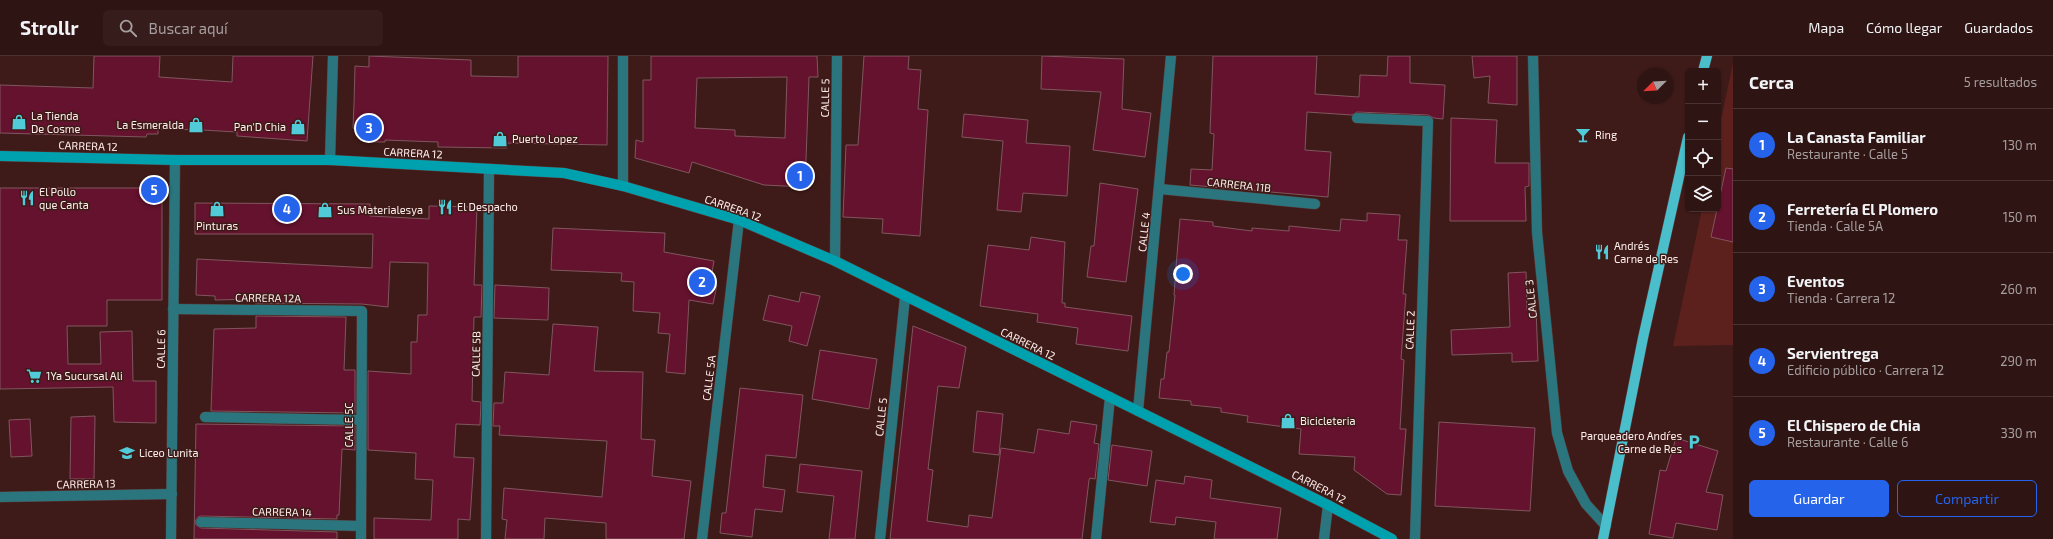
<!DOCTYPE html>
<html lang="es">
<meta charset="utf-8">
<style>
:root{--surface:#2e1412;--page:#361d1b;--text:#f1f3f6;--muted:#a79e9f;--line:#493332;--accent:#2563eb}
body{margin:0;font-family:"Exo 2",sans-serif;background:var(--page);color:var(--text)}
.controls{position:absolute;right:12px;top:12px;display:grid;overflow:hidden;border-radius:6px;box-shadow:0 1px 3px #0004}
.controls button{width:36px;height:36px;display:grid;place-items:center;padding:0;border:0;border-bottom:1px solid var(--line);background:var(--surface);color:var(--text);font:20px sans-serif}
.compass{position:absolute;left:1637px;top:12px;width:36px;height:36px;border-radius:50%;background:var(--surface);box-shadow:0 1px 3px #0004;rotate:246deg}
.you{position:absolute;left:1183px;top:218px;width:14px;height:14px;margin:-10px;border:3px solid #fff;border-radius:50%;background:#1a73e8;box-shadow:0 0 0 6px #1a73e833}
.badge{display:grid;place-items:center;width:26px;height:26px;border-radius:50%;background:var(--accent);color:#fff;font-size:13px;font-weight:700}
.pin{position:absolute;translate:-50% -50%;border:2px solid #fff;box-shadow:0 1px 4px #0006}
.list{margin:0;padding:0;list-style:none}
h2{display:flex;justify-content:space-between;align-items:center;height:52px;margin:0;padding:0 16px;font-size:17px}
h2 small{font-size:13px;font-weight:400;color:var(--muted)}
.list li{display:grid;grid-template-columns:26px 1fr auto;gap:12px;align-items:center;box-sizing:border-box;height:72px;padding:0 16px;border-top:1px solid var(--line)}
.list b{display:block;font-size:15px;white-space:nowrap}
.list p{margin:0;font-size:13px;white-space:nowrap;color:var(--muted)}
.list em{font-size:13px;font-style:normal;color:var(--muted)}
.actions{display:flex;gap:8px;padding:12px 16px}
.actions a{flex:1;padding:9px 0;border:1px solid var(--accent);border-radius:6px;text-align:center;font-size:14px;color:var(--accent)}
.actions .main{background:var(--accent);color:#fff}
.icon{flex:none;width:22px;height:22px;fill:none;stroke:currentColor;stroke-width:2;stroke-linecap:round;stroke-linejoin:round}
.map{position:relative;flex:none;width:1733px;height:483px;overflow:hidden}
header{display:flex;align-items:center;gap:24px;box-sizing:border-box;height:56px;padding:0 20px;background:var(--surface);border-bottom:1px solid var(--line)}
header strong{font-size:19px}
nav{display:flex;gap:22px;margin-inline-start:auto;font-size:14px}
.search{width:280px;height:36px;background:var(--page);display:flex;align-items:center;gap:10px;box-sizing:border-box;padding:0 14px;border-radius:6px;color:var(--muted);font-size:15px}
main{display:flex}
aside{flex:1;background:var(--surface)}
.map>svg:first-child{display:block}
.green{fill:#5c211d}
.building{fill:#64122e;stroke:#80565f;fill-rule:evenodd}
.lines{fill:none;stroke-linecap:round;stroke-linejoin:round}
.street-casing{stroke:#593936;stroke-width:11}
.secondary-casing{stroke:#593936;stroke-width:11}
.primary-casing{stroke:#593936;stroke-width:11}
.street{stroke:#2a757e;stroke-width:10}
.secondary{stroke:#00a1af;stroke-width:10}
.primary{stroke:#4abecb;stroke-width:10}
.labels{text-anchor:middle;stroke-width:3;stroke-linejoin:round;paint-order:stroke}
.street-label{font-size:11px;fill:#ffefed;stroke:#3e1b18}
.poi-label{font-size:11px;fill:#ffefed;stroke:#3e1b18;text-anchor:start}
</style>
<header>
<strong>Strollr</strong>
<div class="search"><svg class="icon" aria-label="search" viewBox="0 0 24 24"><circle cx="10" cy="10" r="6"/><path d="M15 15l6 6"/></svg>Buscar aquí</div>
<nav><a>Mapa</a><a>Cómo llegar</a><a>Guardados</a></nav>
</header>
<main>
<div class="map">
<svg width="1733" height="483" viewBox="0 0 1733 483">
<rect width="100%" height="100%" fill="#3e1b18"/>
<polygon class="green" points="1733,7 1733,289 1673,290 1702,153 1718,153 1718,78"/>
<g class="building">
<polygon points="94,0 160,0 159,21 232,26 233,0 313,0 307,85 237,80 237,76 202,74 158,73 158,78 147,78 146,81 0,77 0,29 93,32"/>
<polygon points="369,0 471,4 471,20 518,21 518,0 608,0 607,89 508,87 507,92 438,91 438,86 385,84 385,86 367,86 353,72 354,48 355,10 369,11"/>
<path d="M651,0h166l1,21h-9l-4,110 -41,-2 -72,-23 -3,11 -54,-15 1,-18 7,2v-62h8zM787,21l-2,61 -50,-2v-6l-40,-2 2,-50z"/>
<polygon points="864,0 909,0 908,13 921,14 918,53 928,54 920,180 882,177 883,163 843,161 846,89 858,89"/>
<polygon points="1042,0 1124,3 1122,53 1151,57 1145,101 1093,94 1101,36 1041,33"/>
<polygon points="1213,0 1317,0 1315,38 1359,41 1360,19 1387,20 1388,0 1410,0 1410,27 1445,29 1443,63 1434,62 1428,59 1357,56 1352,59 1307,56 1305,94 1331,96 1328,141 1190,129 1191,113 1212,114 1214,78 1210,77"/>
<polygon points="1472,0 1517,0 1517,49 1488,47 1490,20 1474,22"/>
<polygon points="964,58 1028,64 1026,87 1070,90 1067,140 1023,137 1021,156 997,154 1003,85 962,81"/>
<polygon points="1451,62 1497,64 1495,107 1529,107 1529,130 1525,131 1526,165 1450,165"/>
<polygon points="1726,112 1733,113 1733,186 1711,181"/>
<polygon points="1100,127 1138,133 1126,226 1087,221 1091,190 1094,190"/>
<polygon points="0,132 162,132 162,244 107,244 107,270 67,270 68,308 101,308 100,276 132,275 133,325 156,325 156,367 114,366 113,331 0,333"/>
<polygon points="195,147 370,148 370,160 429,163 429,150 477,151 474,229 482,229 481,261 474,261 472,345 481,346 480,369 456,368 454,401 474,402 470,464 458,463 458,483 374,483 374,462 431,464 433,424 415,423 416,397 368,394 368,315 411,318 411,286 417,286 418,259 427,259 428,207 390,206 388,251 362,248 255,247 255,243 215,244 215,240 196,239 197,203 372,212 373,178 195,178"/>
<polygon points="1367,157 1400,159 1398,184 1407,184 1403,238 1406,238 1401,303 1404,304 1400,373 1406,373 1401,439 1387,438 1354,414 1355,401 1299,398 1301,373 1247,366 1248,360 1221,356 1221,352 1191,349 1191,345 1159,342 1161,323 1164,323 1167,296 1169,296 1175,239 1174,239 1176,211 1180,163 1213,166 1213,170 1252,175 1252,172 1289,175 1289,170 1340,175 1341,163 1367,165"/>
<polygon points="553,172 665,177 664,196 714,205 710,228 717,229 713,248 689,244 685,318 666,316 670,278 658,277 660,257 633,255 634,226 621,225 622,217 551,214"/>
<polygon points="1031,181 1065,186 1062,247 1065,247 1065,251 1132,260 1128,295 1076,288 1078,272 1037,266 1038,258 980,250 988,189 1029,194"/>
<polygon points="1526,216 1527,254 1536,253 1538,305 1512,306 1512,297 1452,299 1451,274 1510,271 1508,217"/>
<polygon points="495,229 549,232 548,264 494,262"/>
<polygon points="801,236 820,240 807,290 789,285 792,270 763,264 769,239 799,246"/>
<polygon points="256,260 346,261 344,314 355,314 355,357 211,355 214,273 256,272"/>
<polygon points="553,268 598,271 594,315 643,316 641,383 655,384 652,420 691,425 684,483 606,483 606,467 545,462 544,483 505,483 507,464 502,463 504,432 602,441 607,385 499,379 500,370 493,370 494,347 503,347 505,316 549,319"/>
<polygon points="913,270 966,291 959,332 938,330 928,413 933,414 927,465 968,471 969,459 992,462 1001,392 1034,397 1038,373 1069,378 1071,365 1097,369 1094,387 1099,388 1095,423 1090,422 1089,424 1082,483 890,483"/>
<polygon points="820,294 877,303 869,353 812,343"/>
<polygon points="740,332 803,339 796,402 766,399 763,431 785,434 782,456 755,453 752,481 720,477 722,457 726,457"/>
<polygon points="977,355 1003,358 999,399 973,396"/>
<polygon points="95,360 94,423 70,423 71,361"/>
<polygon points="30,363 32,400 11,401 9,364"/>
<polygon points="1439,366 1535,372 1530,455 1435,450"/>
<polygon points="196,368 355,370 355,394 342,393 339,459 337,459 337,463 201,460 198,461 195,465 196,469 201,472 337,476 337,483 194,483"/>
<polygon points="1676,382 1718,395 1706,436 1723,439 1717,474 1676,467 1673,482 1649,478 1660,414 1666,415"/>
<polygon points="1112,389 1152,395 1147,430 1108,424"/>
<polygon points="800,408 862,415 855,483 829,483 834,440 797,436"/>
<polygon points="1185,420 1212,424 1210,442 1281,452 1277,483 1214,483 1216,466 1176,461 1175,469 1150,466 1156,424 1184,428"/>
</g>
<g class="lines">
<g class="street-casing">
<g id="street">
<polyline points="1533,0 1537,176 1557,377 1568,415 1586,448 1606,470"/>
<polyline points="1357,62 1428,65 1415,483"/>
<polyline points="330,104 333,0"/>
<polyline points="623,130 623,0"/>
<polyline points="1160,133 1315,148"/>
<polyline points="835,205 837,0"/>
<polyline points="173,253 362,255 361,483"/>
<polyline points="1138,355 1171,0"/>
<polyline points="205,361 361,364"/>
<polyline points="0,441 172,438"/>
<polyline points="201,466 361,470"/>
<polyline points="171,483 175,104"/>
<polyline points="486,483 489,113"/>
<polyline points="702,483 739,164"/>
<polyline points="880,483 905,241"/>
<polyline points="1096,483 1110,341"/>
<polyline points="1324,483 1328,449"/>
</g>
</g>
<g class="secondary-casing">
<polyline id="secondary" points="0,100 175,104 330,104 564,117 623,130 739,164 835,205 1328,449 1392,483"/>
</g>
<g class="primary-casing">
<g id="primary">
<polyline points="1703,15 1707,0"/>
<polyline points="1603,483 1643,282 1688,81"/>
</g>
</g>
<use href="#street" class="street"/>
<use href="#secondary" class="secondary"/>
<use href="#primary" class="primary"/>
</g>
<defs>
<g id="shop-bare" transform="scale(1.2)"><path d="M-5-2.5h2.3a2.7 3.5 0 0 1 5.4 0H5L5.5 6h-11ZM-1.5-2.5h3a1.5 2.3 0 0 0-3 0Z" fill="#52cbd9" stroke="#3e1b18" stroke-width="2.5" paint-order="stroke"/></g>
<g id="bar-bare" transform="scale(1.2)"><path d="M-6-5H6L.8 .8V4.5H3.5V6h-7V4.5H-.8V.8Z" fill="#52cbd9" stroke="#3e1b18" stroke-width="2.5" paint-order="stroke"/></g>
<g id="restaurant-bare" transform="scale(1.2)"><path d="M-5-6h1v4h1v-4h1v4h1v-4h1v5L-1.5 .5V6h-2V.5L-5-1ZM5-6V6H3V1.5H1.5Q1.5-4 5-6Z" fill="#52cbd9" stroke="#3e1b18" stroke-width="2.5" paint-order="stroke"/></g>
<g id="supermarket-bare" transform="scale(1.2)"><path d="M-6-5.5h2.5l.6 2H6L4.5 2H-2.5L-4.4-4H-6ZM-1.5 3.2a1.3 1.3 0 1 0 .1 0ZM3 3.2a1.3 1.3 0 1 0 .1 0Z" fill="#52cbd9" stroke="#3e1b18" stroke-width="2.5" paint-order="stroke"/></g>
<g id="parking-bare" transform="scale(1.2)"><path d="M-3.5-5.5H1a3.5 3.5 0 0 1 0 7H-1V5.5H-3.5ZM-1-3.4V-.6H.8a1.4 1.4 0 0 0 0-2.8Z" fill="#52cbd9" stroke="#3e1b18" stroke-width="2.5" paint-order="stroke"/></g>
<g id="school-bare" transform="scale(1.2)"><path d="M0-5L7-2L0 1L-7-2ZM-4 1L0 2.5L4 1V4Q0 6-4 4Z" fill="#52cbd9" stroke="#3e1b18" stroke-width="2.5" paint-order="stroke"/></g>
</defs>
<g fill-rule="evenodd">
<use href="#shop-bare" x="19" y="66"/>
<use href="#shop-bare" x="196" y="69"/>
<use href="#shop-bare" x="298" y="71"/>
<use href="#bar-bare" x="1583" y="79"/>
<use href="#shop-bare" x="500" y="83"/>
<use href="#restaurant-bare" x="27" y="142"/>
<use href="#restaurant-bare" x="445" y="151"/>
<use href="#shop-bare" x="217" y="153"/>
<use href="#shop-bare" x="325" y="154"/>
<use href="#restaurant-bare" x="1602" y="196"/>
<use href="#supermarket-bare" x="34" y="320"/>
<use href="#shop-bare" x="1288" y="365"/>
<use href="#parking-bare" x="1694" y="386"/>
<use href="#school-bare" x="127" y="397"/>
</g>
<g class="labels">
<g class="street-label">
<text transform="translate(825 42) rotate(-89)" y="4">CALLE 5</text>
<text transform="translate(88 90) rotate(2)" y="4">CARRERA 12</text>
<text transform="translate(413 97) rotate(3)" y="4">CARRERA 12</text>
<text transform="translate(1239 129) rotate(6)" y="4">CARRERA 11B</text>
<text transform="translate(733 152) rotate(19)" y="4">CARRERA 12</text>
<text transform="translate(1144 176) rotate(-84)" y="4">CALLE 4</text>
<text transform="translate(268 242) rotate(1)" y="4">CARRERA 12A</text>
<text transform="translate(1531 243) rotate(-96)" y="4">CALLE 3</text>
<text transform="translate(1410 274) rotate(-88)" y="4">CALLE 2</text>
<text transform="translate(1028 288) rotate(26)" y="4">CARRERA 12</text>
<text transform="translate(161 293) rotate(-89)" y="4">CALLE 6</text>
<text transform="translate(476 298) rotate(-89)" y="4">CALLE 5B</text>
<text transform="translate(709 322) rotate(-83)" y="4">CALLE 5A</text>
<text transform="translate(881 361) rotate(-84)" y="4">CALLE 5</text>
<text transform="translate(349 369) rotate(-90)" y="4">CALLE 5C</text>
<text transform="translate(86 428) rotate(-1)" y="4">CARRERA 13</text>
<text transform="translate(1319 431) rotate(27)" y="4">CARRERA 12</text>
<text transform="translate(282 456) rotate(1)" y="4">CARRERA 14</text>
</g>
<g class="poi-label">
<text x="31" y="64">La Tienda<tspan x="31" dy="13">De Cosme</tspan></text>
<text x="184" y="73" text-anchor="end">La Esmeralda</text>
<text x="286" y="75" text-anchor="end">Pan'D Chia</text>
<text x="1595" y="83">Ring</text>
<text x="512" y="87">Puerto Lopez</text>
<text x="39" y="140">El Pollo<tspan x="39" dy="13">que Canta</tspan></text>
<text x="457" y="155">El Despacho</text>
<text x="337" y="158">Sus Materialesya</text>
<text x="217" y="174" text-anchor="middle">Pinturas</text>
<text x="1614" y="194">Andrés<tspan x="1614" dy="13">Carne de Res</tspan></text>
<text x="46" y="324">1Ya Sucursal Ali</text>
<text x="1300" y="369">Bicicleteria</text>
<text x="1682" y="384" text-anchor="end">Parqueadero Andŕes<tspan x="1682" dy="13">Carne de Res</tspan></text>
<text x="139" y="401">Liceo Lunita</text>
</g>
</g>
</svg>
<div class="controls">
<button>+</button>
<button>−</button>
<button><svg class="icon" aria-label="locate" viewBox="0 0 24 24"><circle cx="12" cy="12" r="6"/><path d="M12 2v4M12 18v4M2 12h4M18 12h4"/></svg></button>
<button><svg class="icon" aria-label="layers" viewBox="0 0 24 24"><path d="M12 4l9 5-9 5-9-5zM3 14l9 5 9-5"/></svg></button>
</div>
<svg class="compass" viewBox="-18 -18 36 36"><path d="M0-13l5 13h-10z" fill="#e53935"/><path d="M0 13l5-13h-10z" fill="#a79e9f"/></svg>
<div class="you"></div>
<div class="pin badge" style="left:800px;top:120px">1</div>
<div class="pin badge" style="left:702px;top:226px">2</div>
<div class="pin badge" style="left:369px;top:72px">3</div>
<div class="pin badge" style="left:287px;top:153px">4</div>
<div class="pin badge" style="left:154px;top:134px">5</div>
</div>
<aside>
<h2>Cerca<small>5 resultados</small></h2>
<ul class="list">
<li><span class="badge">1</span><div><b>La Canasta Familiar</b><p>Restaurante · Calle 5</p></div><em>130 m</em></li>
<li><span class="badge">2</span><div><b>Ferretería El Plomero</b><p>Tienda · Calle 5A</p></div><em>150 m</em></li>
<li><span class="badge">3</span><div><b>Eventos</b><p>Tienda · Carrera 12</p></div><em>260 m</em></li>
<li><span class="badge">4</span><div><b>Servientrega</b><p>Edificio público · Carrera 12</p></div><em>290 m</em></li>
<li><span class="badge">5</span><div><b>El Chispero de Chia</b><p>Restaurante · Calle 6</p></div><em>330 m</em></li>
</ul>
<div class="actions"><a class="main">Guardar</a><a>Compartir</a></div>
</aside>
</main>
